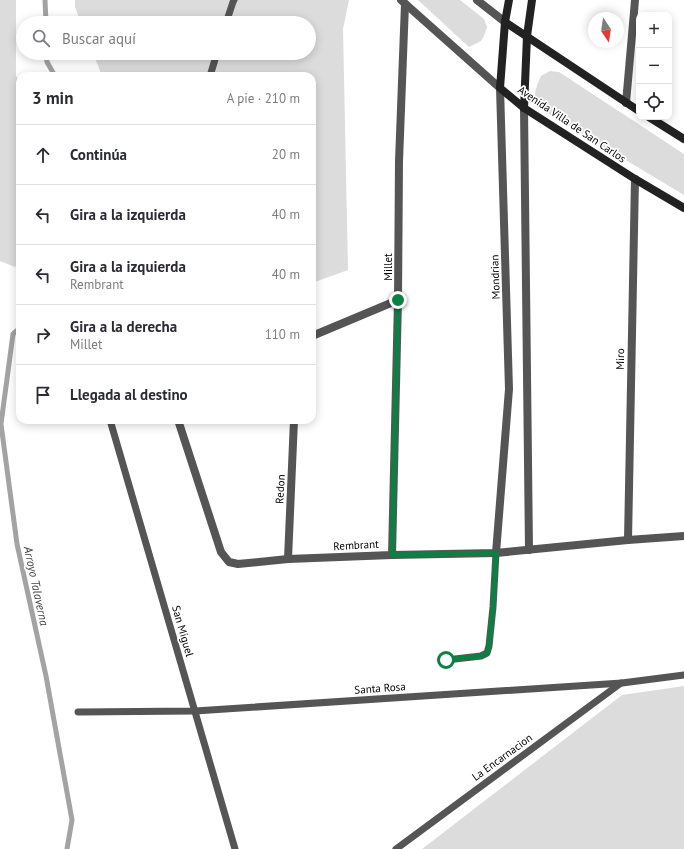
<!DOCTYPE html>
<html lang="es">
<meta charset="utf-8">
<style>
:root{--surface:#fff;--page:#f2f2f3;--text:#2b2b33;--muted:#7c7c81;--line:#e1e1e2}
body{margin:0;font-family:"PT Sans",sans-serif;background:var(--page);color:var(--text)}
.controls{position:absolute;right:12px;top:12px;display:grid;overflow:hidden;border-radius:8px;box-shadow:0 2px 10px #0003}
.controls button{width:36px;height:36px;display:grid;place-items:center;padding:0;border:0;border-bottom:1px solid var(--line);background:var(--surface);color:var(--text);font:20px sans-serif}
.compass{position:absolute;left:588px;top:12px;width:36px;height:36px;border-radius:50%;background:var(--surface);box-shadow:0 2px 10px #0003;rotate:167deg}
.stop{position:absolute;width:12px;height:12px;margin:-9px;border:3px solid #0b8043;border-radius:50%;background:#fff}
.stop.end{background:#0b8043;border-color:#fff;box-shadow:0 1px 4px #0008}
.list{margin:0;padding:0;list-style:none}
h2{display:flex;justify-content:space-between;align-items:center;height:52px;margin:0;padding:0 16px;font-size:17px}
h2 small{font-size:13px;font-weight:400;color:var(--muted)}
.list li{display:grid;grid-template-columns:26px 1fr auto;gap:12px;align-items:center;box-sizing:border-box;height:60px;padding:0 16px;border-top:1px solid var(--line)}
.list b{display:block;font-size:15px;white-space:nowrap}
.list p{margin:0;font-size:13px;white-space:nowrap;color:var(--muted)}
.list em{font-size:13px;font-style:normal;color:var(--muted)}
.icon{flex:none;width:22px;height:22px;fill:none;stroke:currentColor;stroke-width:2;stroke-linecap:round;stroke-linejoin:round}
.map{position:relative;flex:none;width:684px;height:849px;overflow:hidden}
.search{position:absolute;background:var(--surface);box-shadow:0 2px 10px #0003;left:16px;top:16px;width:300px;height:44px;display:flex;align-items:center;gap:10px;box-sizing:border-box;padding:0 14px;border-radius:22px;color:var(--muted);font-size:15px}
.panel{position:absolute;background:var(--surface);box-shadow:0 2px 10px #0003;left:16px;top:72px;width:300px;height:352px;border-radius:12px}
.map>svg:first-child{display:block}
.green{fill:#dcdcdc}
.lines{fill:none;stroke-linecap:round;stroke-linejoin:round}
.stream{stroke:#a3a3a3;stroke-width:5}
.lane{stroke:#555;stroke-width:7}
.street{stroke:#555;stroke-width:8}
.secondary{stroke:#222;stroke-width:8}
.route{stroke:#0b8043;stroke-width:5}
.labels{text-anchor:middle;stroke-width:3.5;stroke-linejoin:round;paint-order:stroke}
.street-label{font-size:11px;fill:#000;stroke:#fff}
.water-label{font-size:12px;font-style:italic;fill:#444;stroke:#fff}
</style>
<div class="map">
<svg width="684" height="849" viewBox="0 0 684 849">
<rect width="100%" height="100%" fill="#fff"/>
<g class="green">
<polygon points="0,0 16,0 16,76 20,82 20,261 15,267 0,261"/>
<polygon points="75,0 349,0 343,29 348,270 312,283 312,76 102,76 93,53 309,53 309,23 81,23 75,7"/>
<polygon points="418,0 460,0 484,19 487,27 484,36 481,41 469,47"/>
<polygon points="550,71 559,72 684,154 684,195 539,108 534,97 537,85 541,76"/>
<polygon points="684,686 684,849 422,849 622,695"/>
</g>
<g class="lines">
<g class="stream">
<polyline points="45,0 46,23"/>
<polyline points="46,53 47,62 55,76"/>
<polyline points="20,328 13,334 1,424 17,544 46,676 72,820 67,849"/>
</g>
<g class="lane">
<polyline points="226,23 233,2 234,0"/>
<polyline points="210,76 217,53"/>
<polyline points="110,420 235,849"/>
<polyline points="446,660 481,656 487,653 489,646 493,607 496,553"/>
<polyline points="78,712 195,711 622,683 684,675"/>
<polyline points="396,849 621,683"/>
</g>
<g class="street">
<polyline points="401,0 500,88 509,389 496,553"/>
<polyline points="477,0 505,22"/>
<polyline points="626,103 634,12 635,0"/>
<polyline points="524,108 529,550"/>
<polyline points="312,336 398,300"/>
<polyline points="178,420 221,552 229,562 238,564 288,559 392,555 496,553 628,540 684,536"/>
<polyline points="628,540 635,179"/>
<polyline points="392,555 398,300 399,161 405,4"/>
<polyline points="288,559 294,420"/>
</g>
<g class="secondary">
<polyline points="509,0 505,22 500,88 524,108 635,179 684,208"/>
<polyline points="505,22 639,111"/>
<polyline points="524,108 527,36 532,0"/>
<polyline points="649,117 684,139"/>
</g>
</g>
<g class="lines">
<polyline class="route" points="398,300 392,555 496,553 493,607 489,646 487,653 481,656 446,660"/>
</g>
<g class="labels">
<g class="street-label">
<text transform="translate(572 124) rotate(34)" y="4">Avenida Villa de San Carlos</text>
<text transform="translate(388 267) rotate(-90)" y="4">Millet</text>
<text transform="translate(495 277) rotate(-92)" y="4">Mondrian</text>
<text transform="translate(620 359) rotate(-89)" y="4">Miro</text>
<text transform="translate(280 489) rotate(-87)" y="4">Redon</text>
<text transform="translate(356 545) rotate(-3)" y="4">Rembrant</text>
<text transform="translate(183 631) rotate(74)" y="4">San Miguel</text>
<text transform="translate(380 688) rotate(-4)" y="4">Santa Rosa</text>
<text transform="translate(502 757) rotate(-36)" y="4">La Encarnacion</text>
</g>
<g class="water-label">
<text transform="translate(36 586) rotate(78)" y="4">Arroyo Talaverna</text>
</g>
</g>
</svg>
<div class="controls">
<button>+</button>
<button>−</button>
<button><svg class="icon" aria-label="locate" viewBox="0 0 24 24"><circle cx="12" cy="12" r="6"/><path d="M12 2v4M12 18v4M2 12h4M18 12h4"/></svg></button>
</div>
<svg class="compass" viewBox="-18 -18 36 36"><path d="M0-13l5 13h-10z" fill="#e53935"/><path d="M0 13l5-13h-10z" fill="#7c7c81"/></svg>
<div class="stop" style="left:446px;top:660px"></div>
<div class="stop end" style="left:398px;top:300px"></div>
<div class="search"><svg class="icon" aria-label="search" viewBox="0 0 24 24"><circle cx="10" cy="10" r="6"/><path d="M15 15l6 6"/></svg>Buscar aquí</div>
<section class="panel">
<h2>3 min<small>A pie · 210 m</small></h2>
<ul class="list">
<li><svg class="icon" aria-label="ahead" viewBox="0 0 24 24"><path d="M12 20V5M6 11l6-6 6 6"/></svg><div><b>Continúa</b></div><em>20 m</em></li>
<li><svg class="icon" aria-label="left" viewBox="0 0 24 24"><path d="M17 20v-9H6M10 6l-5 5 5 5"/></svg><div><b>Gira a la izquierda</b></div><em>40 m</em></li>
<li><svg class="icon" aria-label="left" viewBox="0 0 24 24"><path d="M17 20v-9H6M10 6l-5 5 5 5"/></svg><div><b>Gira a la izquierda</b><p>Rembrant</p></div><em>40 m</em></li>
<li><svg class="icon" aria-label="right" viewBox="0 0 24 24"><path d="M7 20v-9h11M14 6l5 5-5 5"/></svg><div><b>Gira a la derecha</b><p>Millet</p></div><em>110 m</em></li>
<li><svg class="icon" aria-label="arrive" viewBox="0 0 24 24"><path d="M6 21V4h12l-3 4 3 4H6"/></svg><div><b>Llegada al destino</b></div></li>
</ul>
</section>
</div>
